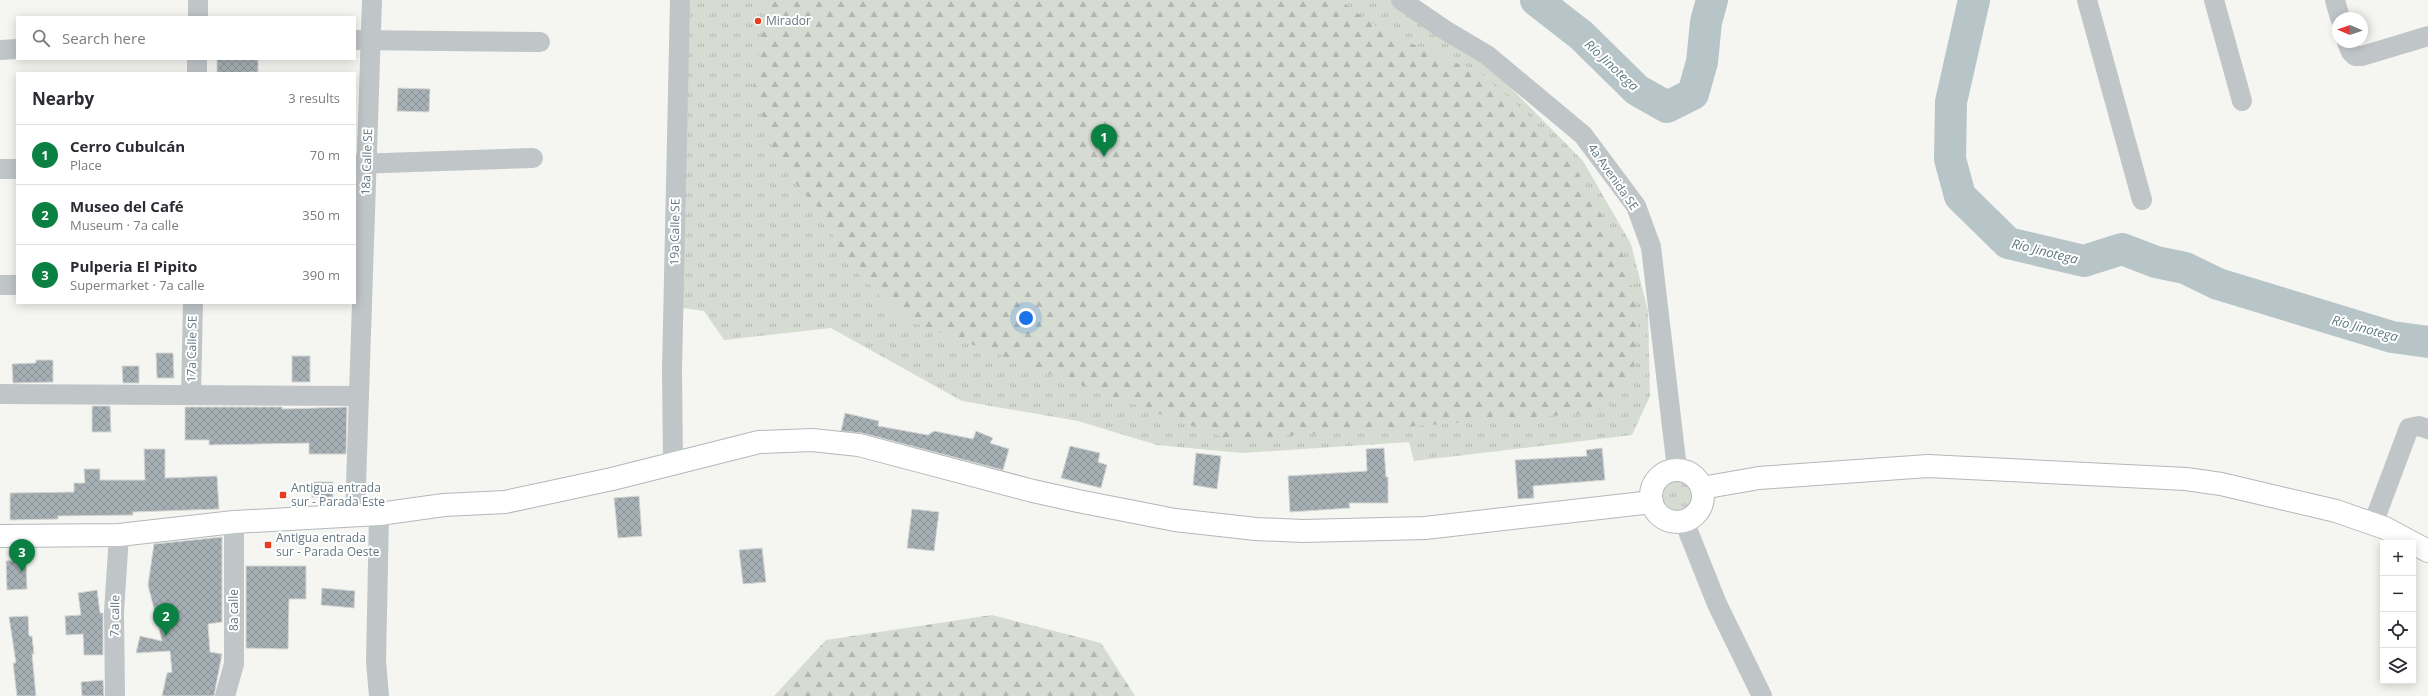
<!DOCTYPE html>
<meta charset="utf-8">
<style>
:root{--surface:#fff;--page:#f7f7f7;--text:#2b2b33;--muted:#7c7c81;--line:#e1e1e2;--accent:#0b8043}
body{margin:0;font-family:"Open Sans",sans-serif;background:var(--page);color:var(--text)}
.controls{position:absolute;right:12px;bottom:12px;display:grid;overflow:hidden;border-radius:0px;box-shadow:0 2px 10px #0003}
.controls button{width:36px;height:36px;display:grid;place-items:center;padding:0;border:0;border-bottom:1px solid var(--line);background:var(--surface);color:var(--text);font:20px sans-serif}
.compass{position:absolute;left:2332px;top:12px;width:36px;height:36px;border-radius:50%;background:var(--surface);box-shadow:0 2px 10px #0003;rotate:272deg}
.you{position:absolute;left:1026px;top:318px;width:14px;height:14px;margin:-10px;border:3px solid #fff;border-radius:50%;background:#1a73e8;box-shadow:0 0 0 6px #1a73e833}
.badge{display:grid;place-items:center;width:26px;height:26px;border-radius:50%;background:var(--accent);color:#fff;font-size:13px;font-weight:700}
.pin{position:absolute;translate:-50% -33px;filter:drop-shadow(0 1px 2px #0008)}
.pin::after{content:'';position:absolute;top:21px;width:14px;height:12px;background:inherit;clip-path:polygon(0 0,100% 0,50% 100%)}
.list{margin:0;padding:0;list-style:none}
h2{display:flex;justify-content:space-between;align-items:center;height:52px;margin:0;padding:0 16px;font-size:17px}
h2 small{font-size:13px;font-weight:400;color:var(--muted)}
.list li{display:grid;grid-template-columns:26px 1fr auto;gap:12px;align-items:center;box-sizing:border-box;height:60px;padding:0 16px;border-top:1px solid var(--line)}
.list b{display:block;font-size:15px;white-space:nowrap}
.list p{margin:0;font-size:13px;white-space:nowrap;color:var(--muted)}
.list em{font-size:13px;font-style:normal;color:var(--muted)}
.icon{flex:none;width:22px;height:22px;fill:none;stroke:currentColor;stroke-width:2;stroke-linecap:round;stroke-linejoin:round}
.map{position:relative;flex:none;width:2428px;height:696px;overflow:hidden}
.search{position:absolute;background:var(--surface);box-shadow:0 2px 10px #0003;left:16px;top:16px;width:340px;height:44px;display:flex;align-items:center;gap:10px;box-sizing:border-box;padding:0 14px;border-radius:0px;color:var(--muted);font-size:15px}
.panel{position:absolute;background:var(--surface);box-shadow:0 2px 10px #0003;left:16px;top:72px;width:340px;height:232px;border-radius:0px}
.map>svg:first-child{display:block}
.grass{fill:url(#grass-tufts)}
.forest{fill:url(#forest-firs)}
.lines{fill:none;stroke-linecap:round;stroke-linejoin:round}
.river{stroke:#b7c5c8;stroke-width:32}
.building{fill:url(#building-cross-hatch);stroke:#d6d6d4}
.major-casing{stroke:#b3b8bb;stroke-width:24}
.minor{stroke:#c0c5c7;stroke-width:20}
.major{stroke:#fff;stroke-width:22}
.poi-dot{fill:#e53d21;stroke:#fff;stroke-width:1.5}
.labels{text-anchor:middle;stroke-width:4;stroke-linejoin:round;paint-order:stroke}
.poi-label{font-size:12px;fill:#637782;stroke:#fff;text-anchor:start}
.street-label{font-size:12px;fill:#637782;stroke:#fff}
.water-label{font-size:13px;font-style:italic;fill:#5f7a7f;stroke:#fff}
</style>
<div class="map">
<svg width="2428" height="696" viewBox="0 0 2428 696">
<defs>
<pattern id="grass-tufts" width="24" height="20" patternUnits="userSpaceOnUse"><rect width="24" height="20" fill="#d6dcd2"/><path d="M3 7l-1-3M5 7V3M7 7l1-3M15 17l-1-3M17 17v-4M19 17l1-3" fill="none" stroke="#b1b7b0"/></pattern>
<pattern id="forest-firs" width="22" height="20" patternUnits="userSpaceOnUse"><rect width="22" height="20" fill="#d6dcd2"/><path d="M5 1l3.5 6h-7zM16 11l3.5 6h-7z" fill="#b1b7b0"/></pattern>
<pattern id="building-cross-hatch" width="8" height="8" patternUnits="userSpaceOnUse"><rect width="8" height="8" fill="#a6b0b4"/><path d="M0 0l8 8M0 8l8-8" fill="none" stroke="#8b9498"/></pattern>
</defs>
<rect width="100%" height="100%" fill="#f5f5f1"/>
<g class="grass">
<polygon points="685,0 1396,0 1484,58 1507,84 1583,161 1631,244 1648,311 1650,396 1632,435 1414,461 1409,442 1242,453 1157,445 1078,421 962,401 831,328 724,340 704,311 677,307"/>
<circle cx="1677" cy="495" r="23"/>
</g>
<g class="forest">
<polygon points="781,0 1339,0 1383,31 1482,74 1525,112 1574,165 1622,252 1639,314 1632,380 1602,412 1230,440 903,319 844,259 822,212 778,163 753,88 767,4"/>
<polygon points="992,615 1101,643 1135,696 774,696 826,640"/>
</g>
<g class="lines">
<g class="river">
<polyline points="1536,0 1581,35 1637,90 1667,107 1693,94 1702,62 1706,22 1712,0"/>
<polyline points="1974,0 1951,102 1950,159 1960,196 2008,243 2084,261 2122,249 2156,262 2185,268 2218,284 2392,337 2428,342"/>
</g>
</g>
<g class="building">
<polygon points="217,59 258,59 258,72 217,73"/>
<polygon points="398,88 430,89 429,112 397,111"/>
<polygon points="156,353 173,353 174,378 157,378"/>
<rect x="292" y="356" width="18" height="26"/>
<polygon points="36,360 53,360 53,382 13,383 12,364 36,363"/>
<polygon points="122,366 139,366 139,383 123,383"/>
<polygon points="92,406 110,406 111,432 92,432"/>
<polygon points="185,407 282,407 282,409 347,407 346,454 309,454 309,443 209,445 209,440 185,440"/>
<polygon points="845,413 879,421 878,426 928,435 934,431 973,439 976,431 993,438 990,443 1009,449 1003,470 862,433 841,431"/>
<polygon points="1070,446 1100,453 1098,462 1107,465 1101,488 1061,478"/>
<polygon points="1384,448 1386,477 1388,477 1388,503 1349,503 1350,508 1290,512 1288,476 1367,471 1366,449"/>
<polygon points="1602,448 1605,480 1533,486 1534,498 1518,499 1515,460 1587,456 1586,450"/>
<polygon points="144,449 165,449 165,478 217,476 219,509 133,512 133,515 58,516 58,519 10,520 10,493 74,492 74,483 85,483 84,469 100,469 100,480 145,480"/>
<polygon points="1196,453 1221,456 1217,489 1193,485"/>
<rect x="312" y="482" width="21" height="15"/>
<polygon points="639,496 642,536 618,538 614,498"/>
<polygon points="912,509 939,512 934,551 907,548"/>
<polygon points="222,537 222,622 208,624 210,652 222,654 214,696 162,696 167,673 172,672 170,651 136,653 140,636 162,641 148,585 154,544"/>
<polygon points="762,548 766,582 743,584 739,550"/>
<polygon points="26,560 27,589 7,590 6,561"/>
<polygon points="246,566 306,566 306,599 289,599 288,649 246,648"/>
<polygon points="322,588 355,591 354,608 321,605"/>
<polygon points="97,590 100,613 103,613 103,655 84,655 83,634 66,635 65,616 81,615 78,593"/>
<polygon points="28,616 29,636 32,636 34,654 32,654 36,696 17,696 13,663 16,663 9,617"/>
<polygon points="103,680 104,696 82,696 81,682"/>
</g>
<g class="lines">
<g class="major-casing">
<g id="major">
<circle cx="1677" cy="496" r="26"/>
<polyline points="1702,488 1759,478 1928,466 2186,479 2221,484 2336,511 2385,528 2428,551"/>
<polyline points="0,536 119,535 234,522 379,514 444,505 505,502 612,479 759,442 812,440 859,445 1033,491 1078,501 1175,520 1256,529 1303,531 1425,528 1652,502"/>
</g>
</g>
<g class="minor">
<polyline points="1401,0 1445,30 1487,55 1583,135 1636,206 1651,247 1677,469"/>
<polyline points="2087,0 2142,200"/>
<polyline points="2214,0 2242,101"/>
<polyline points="2335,0 2340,18"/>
<polyline points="198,17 198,0"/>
<polyline points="355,40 540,42"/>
<polyline points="2347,42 2351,52 2355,56 2362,56 2428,36"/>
<polyline points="0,50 17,49"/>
<polyline points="197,73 197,59"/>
<polyline points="355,164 533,158"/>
<polyline points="0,169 17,169"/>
<polyline points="0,285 17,285"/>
<polyline points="0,394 359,396"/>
<polyline points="191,394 193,303"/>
<polyline points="673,463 672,370 680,0"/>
<polyline points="379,514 376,662 379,696"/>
<polyline points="355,515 372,0"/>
<polyline points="1684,521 1717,604 1762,696"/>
<polyline points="2373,524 2409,428 2419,426 2428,429"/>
<polyline points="115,696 114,612 119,535"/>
<polyline points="225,696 234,664 234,522"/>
</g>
<use href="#major" class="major"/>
</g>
<g class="poi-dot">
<circle cx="758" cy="21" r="4"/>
<rect x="279" y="491" width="8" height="8" rx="2"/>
<rect x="264" y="541" width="8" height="8" rx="2"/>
</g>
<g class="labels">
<g class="poi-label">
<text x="766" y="25">Mirador</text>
<text x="291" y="492">Antigua entrada<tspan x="291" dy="14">sur - Parada Este</tspan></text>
<text x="276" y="542">Antigua entrada<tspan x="276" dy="14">sur - Parada Oeste</tspan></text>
</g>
<g class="street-label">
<text transform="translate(367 162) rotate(-88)" y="4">18a Calle SE</text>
<text transform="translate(1613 177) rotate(55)" y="4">4a Avenida SE</text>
<text transform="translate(675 232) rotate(-89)" y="4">19a Calle SE</text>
<text transform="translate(192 349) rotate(-89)" y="4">17a Calle SE</text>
<text transform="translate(234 610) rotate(-90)" y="4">8a calle</text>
<text transform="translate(115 616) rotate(-89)" y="4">7a calle</text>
</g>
<g class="water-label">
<text transform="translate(1612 65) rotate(43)" y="5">Río Jinotega</text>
<text transform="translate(2045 251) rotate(14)" y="5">Río Jinotega</text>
<text transform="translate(2365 328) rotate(15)" y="5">Río Jinotega</text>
</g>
</g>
</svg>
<div class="controls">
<button>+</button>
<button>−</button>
<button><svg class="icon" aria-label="locate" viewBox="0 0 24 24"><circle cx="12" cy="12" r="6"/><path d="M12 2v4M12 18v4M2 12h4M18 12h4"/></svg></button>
<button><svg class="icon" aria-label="layers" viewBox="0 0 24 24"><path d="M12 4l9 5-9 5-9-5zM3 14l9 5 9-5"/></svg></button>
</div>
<svg class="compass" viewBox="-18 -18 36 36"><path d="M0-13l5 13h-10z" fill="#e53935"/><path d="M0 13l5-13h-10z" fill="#7c7c81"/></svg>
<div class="you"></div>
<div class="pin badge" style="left:1104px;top:157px">1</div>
<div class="pin badge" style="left:166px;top:636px">2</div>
<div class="pin badge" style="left:22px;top:572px">3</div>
<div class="search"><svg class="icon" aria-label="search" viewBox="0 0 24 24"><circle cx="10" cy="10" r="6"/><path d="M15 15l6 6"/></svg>Search here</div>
<section class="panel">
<h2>Nearby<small>3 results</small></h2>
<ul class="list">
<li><span class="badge">1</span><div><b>Cerro Cubulcán</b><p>Place</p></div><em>70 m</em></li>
<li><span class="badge">2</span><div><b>Museo del Café</b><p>Museum · 7a calle</p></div><em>350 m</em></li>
<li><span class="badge">3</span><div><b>Pulperia El Pipito</b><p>Supermarket · 7a calle</p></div><em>390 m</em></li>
</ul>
</section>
</div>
